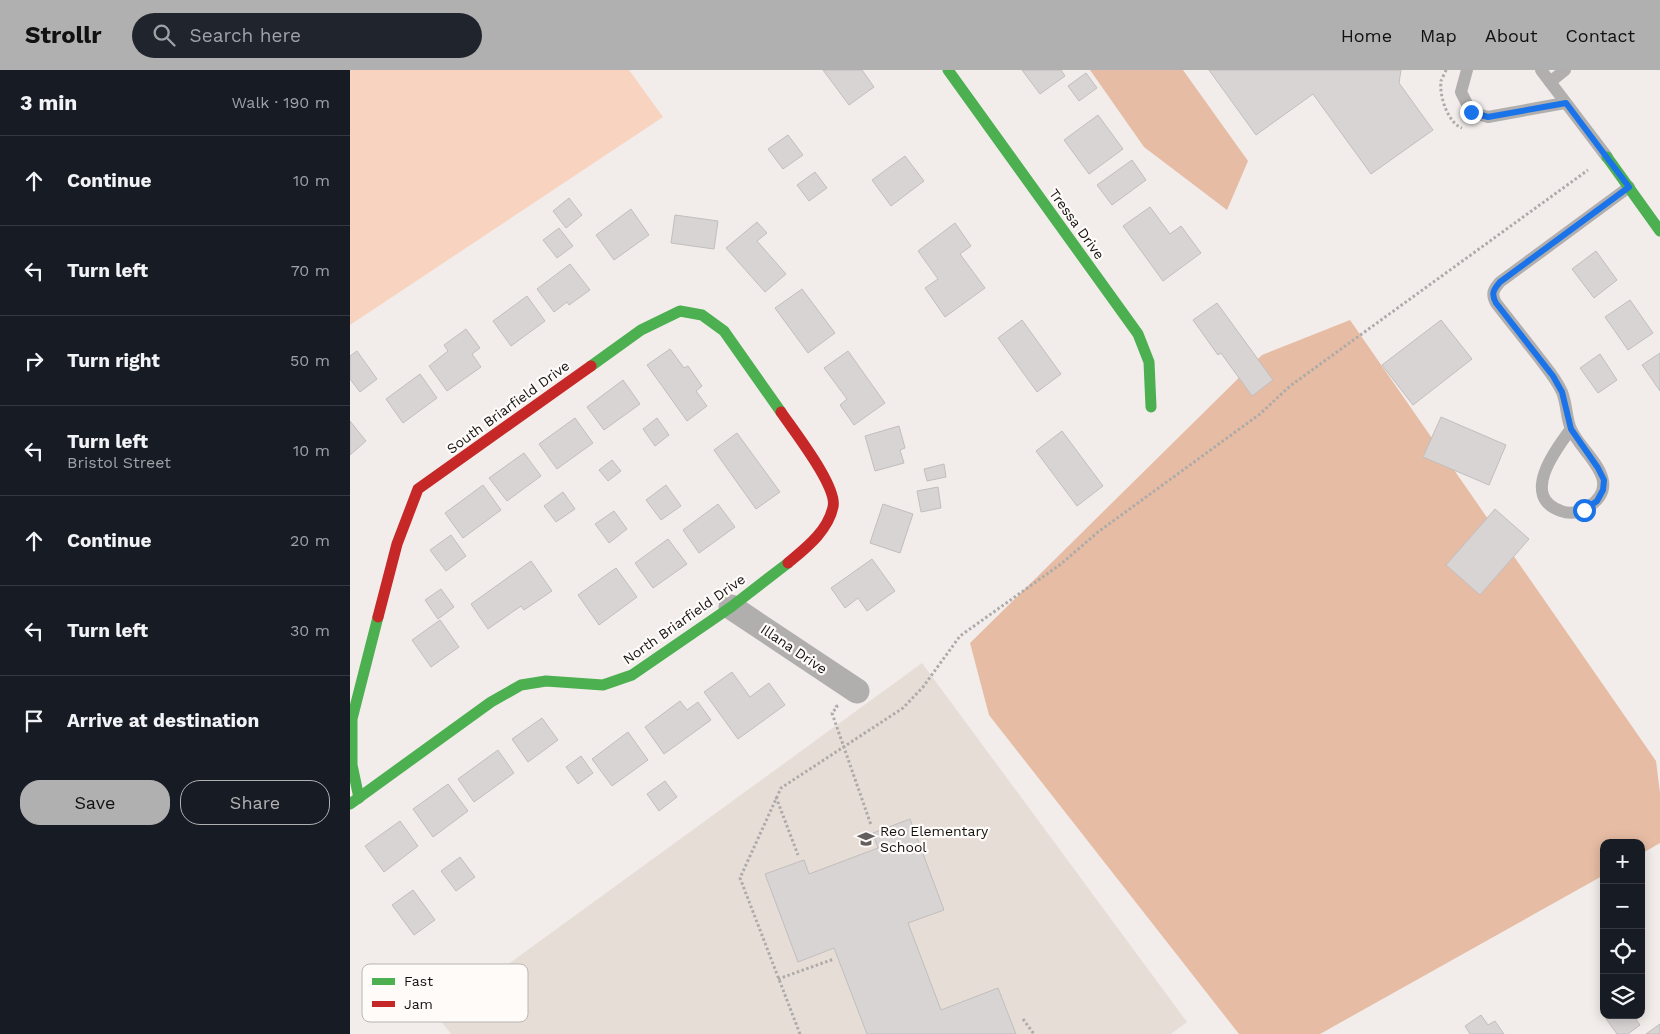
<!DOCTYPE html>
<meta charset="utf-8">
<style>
:root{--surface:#171b24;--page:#20242c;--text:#f1f3f6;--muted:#9ea1a6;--line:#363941;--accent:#b1b0b1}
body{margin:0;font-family:"Work Sans",sans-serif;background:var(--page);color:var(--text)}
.controls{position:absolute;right:15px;bottom:15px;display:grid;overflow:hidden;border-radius:10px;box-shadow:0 2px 12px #0003}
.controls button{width:45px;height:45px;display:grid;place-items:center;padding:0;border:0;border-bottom:1px solid var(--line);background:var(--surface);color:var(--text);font:25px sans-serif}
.stop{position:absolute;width:15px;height:15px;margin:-11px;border:4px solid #1a73e8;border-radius:50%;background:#fff}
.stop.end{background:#1a73e8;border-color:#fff;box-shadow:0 1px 5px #0008}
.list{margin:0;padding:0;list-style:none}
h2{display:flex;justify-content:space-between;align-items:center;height:65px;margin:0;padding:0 20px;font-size:21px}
h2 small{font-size:16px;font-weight:400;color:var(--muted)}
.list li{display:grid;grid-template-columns:32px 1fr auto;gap:15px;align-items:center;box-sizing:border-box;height:90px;padding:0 20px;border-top:1px solid var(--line)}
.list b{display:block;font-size:19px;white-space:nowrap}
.list p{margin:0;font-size:16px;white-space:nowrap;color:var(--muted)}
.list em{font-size:16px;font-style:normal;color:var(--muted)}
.actions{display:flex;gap:10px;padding:15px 20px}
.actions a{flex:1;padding:11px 0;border:1px solid var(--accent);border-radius:20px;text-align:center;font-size:18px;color:var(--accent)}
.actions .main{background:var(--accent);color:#111}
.icon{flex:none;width:28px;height:28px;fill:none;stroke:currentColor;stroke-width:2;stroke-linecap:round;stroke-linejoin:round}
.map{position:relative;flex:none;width:1310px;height:964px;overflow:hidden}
header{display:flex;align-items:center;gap:30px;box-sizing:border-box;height:70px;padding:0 25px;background:var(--accent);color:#111}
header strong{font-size:24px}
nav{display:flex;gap:28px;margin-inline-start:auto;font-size:18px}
.search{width:350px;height:45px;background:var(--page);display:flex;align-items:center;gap:12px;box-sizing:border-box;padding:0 18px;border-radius:28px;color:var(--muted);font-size:19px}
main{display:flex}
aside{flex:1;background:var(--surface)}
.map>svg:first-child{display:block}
.built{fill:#e7ddd7}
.green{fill:#f8d3bf}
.forest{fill:#e6bca4}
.building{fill:#d8d4d3;stroke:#c2bebd}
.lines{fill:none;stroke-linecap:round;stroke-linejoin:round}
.path{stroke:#adabaa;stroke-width:3;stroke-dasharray:2.5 2.5;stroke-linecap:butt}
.lane{stroke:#b1aeae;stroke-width:12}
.street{stroke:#b1aeae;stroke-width:25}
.fast{stroke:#4caf50;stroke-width:11}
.jam{stroke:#c62828;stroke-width:11}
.route{stroke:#1a73e8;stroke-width:6}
.labels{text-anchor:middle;stroke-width:4.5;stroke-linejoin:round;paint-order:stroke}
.street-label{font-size:14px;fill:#141210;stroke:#fefbf9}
.poi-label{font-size:14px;fill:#141210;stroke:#fefbf9;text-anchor:start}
.key{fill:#fefbf9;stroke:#b8b5b3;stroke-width:1}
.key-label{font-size:14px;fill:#141210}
</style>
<header>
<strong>Strollr</strong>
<div class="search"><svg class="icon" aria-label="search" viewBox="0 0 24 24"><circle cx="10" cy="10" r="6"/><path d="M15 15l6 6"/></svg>Search here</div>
<nav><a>Home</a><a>Map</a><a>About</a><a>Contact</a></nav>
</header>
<main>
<aside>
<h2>3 min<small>Walk · 190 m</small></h2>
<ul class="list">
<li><svg class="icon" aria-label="ahead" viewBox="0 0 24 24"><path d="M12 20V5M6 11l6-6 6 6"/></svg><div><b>Continue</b></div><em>10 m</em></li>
<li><svg class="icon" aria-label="left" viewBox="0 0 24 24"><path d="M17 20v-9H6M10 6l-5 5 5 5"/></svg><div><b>Turn left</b></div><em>70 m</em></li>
<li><svg class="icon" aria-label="right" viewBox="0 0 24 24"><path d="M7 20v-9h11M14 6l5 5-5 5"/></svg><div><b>Turn right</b></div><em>50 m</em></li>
<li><svg class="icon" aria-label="left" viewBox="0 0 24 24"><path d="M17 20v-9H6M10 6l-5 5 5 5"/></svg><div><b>Turn left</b><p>Bristol Street</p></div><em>10 m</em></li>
<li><svg class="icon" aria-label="ahead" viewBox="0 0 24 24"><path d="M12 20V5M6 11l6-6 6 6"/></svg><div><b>Continue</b></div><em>20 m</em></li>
<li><svg class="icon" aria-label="left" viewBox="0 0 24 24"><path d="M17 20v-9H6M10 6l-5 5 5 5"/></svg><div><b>Turn left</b></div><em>30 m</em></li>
<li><svg class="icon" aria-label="arrive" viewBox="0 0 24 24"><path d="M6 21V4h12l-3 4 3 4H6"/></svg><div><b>Arrive at destination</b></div></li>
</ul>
<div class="actions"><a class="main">Save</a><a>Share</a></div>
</aside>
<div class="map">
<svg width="1310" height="964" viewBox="0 0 1310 964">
<rect width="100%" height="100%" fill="#f2edeb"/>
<polygon class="built" points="572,593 837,952 821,964 101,964 87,946"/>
<polygon class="green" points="0,0 279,0 313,47 0,255"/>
<g class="forest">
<polygon points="740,0 833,0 898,91 877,140 794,77"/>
<polygon points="1000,250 1306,691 1310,723 1310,773 1291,784 1291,773 1254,773 1254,805 970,964 889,964 639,645 620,573 912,285"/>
</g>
<g class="building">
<polygon points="473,0 512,0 524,17 499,35"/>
<polygon points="672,0 711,0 715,6 690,24"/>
<polygon points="859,0 1051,0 1049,13 1083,60 1021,104 963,24 906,65"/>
<polygon points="736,3 747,18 729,31 718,16"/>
<polygon points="748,45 773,79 739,104 714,70"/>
<polygon points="438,65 453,85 433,99 418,79"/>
<polygon points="555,86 574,111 541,136 522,110"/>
<polygon points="782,90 796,110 762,135 747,115"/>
<polygon points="465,102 477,118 459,131 447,115"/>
<polygon points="219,128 232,145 216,158 203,141"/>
<polygon points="800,137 820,164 831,156 851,183 813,211 773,156"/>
<polygon points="281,139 299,165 264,190 246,165"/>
<polygon points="325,145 368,151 364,179 321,173"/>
<polygon points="407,152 417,163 407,171 436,204 415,222 376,178"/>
<polygon points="605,153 621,176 610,184 635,218 595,247 575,218 588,209 568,181"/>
<polygon points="209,158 223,176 207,188 193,170"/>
<polygon points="1246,181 1267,210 1244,228 1222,199"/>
<polygon points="220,194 240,220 219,235 217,232 204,242 187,219"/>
<polygon points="452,219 485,263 458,283 425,238"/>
<polygon points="177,226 195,251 161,276 143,251"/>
<polygon points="1280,230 1303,263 1278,280 1255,247"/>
<polygon points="867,233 923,310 902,326 871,283 868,285 843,250"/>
<polygon points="672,250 711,304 687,322 648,268"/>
<polygon points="1091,250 1122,289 1063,335 1032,295"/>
<polygon points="116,259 130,278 122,284 131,297 97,321 79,296 98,281 94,275"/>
<polygon points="320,279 334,298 338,296 352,316 346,321 357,336 337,351 297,295"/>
<polygon points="7,281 27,309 10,322 0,309 0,286"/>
<polygon points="498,281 535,333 504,355 490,335 497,329 474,298"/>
<polygon points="1310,283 1310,321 1292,295"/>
<polygon points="1250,284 1267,310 1248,323 1230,298"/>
<polygon points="70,304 87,328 53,353 36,329"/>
<polygon points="273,310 290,334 254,360 237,337"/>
<polygon points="1091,347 1156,375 1139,415 1073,387"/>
<polygon points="225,348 243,373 207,399 189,374"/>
<polygon points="307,348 319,365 305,376 293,359"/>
<polygon points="0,351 16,371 0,385"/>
<polygon points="549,356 555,378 550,380 554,393 525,401 515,366"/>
<polygon points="712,361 753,416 727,436 686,381"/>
<polygon points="387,363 430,422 406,439 364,380"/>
<polygon points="174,383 191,406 157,431 139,408"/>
<polygon points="262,390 271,401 258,411 249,400"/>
<polygon points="594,394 596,407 577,411 574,399"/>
<polygon points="133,415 151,440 113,468 95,443"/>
<polygon points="316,415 331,436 311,450 296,430"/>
<polygon points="588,417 591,438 571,442 567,421"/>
<polygon points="213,422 225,439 206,452 194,436"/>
<polygon points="368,434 385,457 349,483 333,460"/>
<polygon points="533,434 563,444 550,483 520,473"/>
<polygon points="1145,439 1179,469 1130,525 1096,495"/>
<polygon points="264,441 277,459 259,473 245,454"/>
<polygon points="101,465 116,486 96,501 80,480"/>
<polygon points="318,469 337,494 303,518 285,493"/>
<polygon points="522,489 545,521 517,541 508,528 495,538 481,518"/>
<polygon points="181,491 202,521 174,540 171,536 138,559 121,534"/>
<polygon points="266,498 287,527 249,555 228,525"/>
<polygon points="91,519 104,537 88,549 75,530"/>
<polygon points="90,550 109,577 81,597 62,570"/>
<polygon points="382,602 400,627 419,613 435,635 388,669 354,622"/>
<polygon points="330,631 337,640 348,632 361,650 314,684 295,657"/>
<polygon points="192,648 208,670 178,692 162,669"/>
<polygon points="278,662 298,690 262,716 242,689"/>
<polygon points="148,680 164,703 124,732 108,709"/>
<polygon points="231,686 243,703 228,714 216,697"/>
<polygon points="315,711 327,727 309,741 297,724"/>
<polygon points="98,714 118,741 83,767 63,739"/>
<polygon points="560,749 594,840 558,853 591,940 648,918 666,964 517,964 484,878 448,892 415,804 454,790 459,804 528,778 523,763"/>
<polygon points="50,751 68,776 34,802 15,776"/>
<polygon points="110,787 125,807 106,821 91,801"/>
<polygon points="63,820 85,850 64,865 42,835"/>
<polygon points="1254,941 1254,945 1283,945 1290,955 1278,964 1267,964 1252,943"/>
<polygon points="1131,945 1138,955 1145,951 1154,964 1120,964 1115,956"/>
<polygon points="1310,954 1310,964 1296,964"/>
</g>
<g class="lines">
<g class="path">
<path d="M1096,0c-1,3 -4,8 -5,11 -2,15 7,42 21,47"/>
<polyline points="486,635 487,637 482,643 521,755"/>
<polyline points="426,727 448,785"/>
<polyline points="428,909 484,889"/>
<polyline points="673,949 684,964"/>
<polyline points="450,964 390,808 431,718 553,638 573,617 610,566 711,494 748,462 910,344 940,316 1238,100"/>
</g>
<g class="lane">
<polyline points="1117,0 1111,22 1121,42 1138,47 1215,33"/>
<polyline points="1191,0 1257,87"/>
<polyline points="1200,12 1215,0"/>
<path d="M1221,359c-16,21 -51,68 -10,82 10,4 20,1 29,-5 35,-25 -9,-53 -19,-77 -5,-11 -4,-25 -9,-37 -6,-14 -17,-26 -26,-38 -13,-17 -27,-34 -40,-51 -5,-9 -3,-13 4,-21l129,-95"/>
</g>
<polyline class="street" points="381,537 507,621"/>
<g class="fast">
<polyline points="598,0 788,264 799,292 801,337"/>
<polyline points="1257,87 1310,161"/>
<polyline points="241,296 291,260 330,241 352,245 374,261 431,342"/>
<polyline points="9,728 2,695 2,649 28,547"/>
<polyline points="0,734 141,632 171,615 196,611 253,615 282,605 381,537 438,493"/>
</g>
<g class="jam">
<path d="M431,342c12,18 57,75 52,95 -5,24 -27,41 -45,56"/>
<polyline points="28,547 47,474 68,419 241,296"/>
</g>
</g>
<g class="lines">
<path class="route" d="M1121,42l17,5 78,-14 63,84 -129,95c-7,8 -9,12 -4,21l57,73 9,16 9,37 27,39 6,12 -1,10 -6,11 -13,9"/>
</g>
<defs>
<g id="school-bare" transform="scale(1.35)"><path d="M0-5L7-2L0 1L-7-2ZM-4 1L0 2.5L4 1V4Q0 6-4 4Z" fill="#625f5d" stroke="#fefbf9" stroke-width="2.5" paint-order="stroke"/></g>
</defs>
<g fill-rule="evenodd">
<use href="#school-bare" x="516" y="769"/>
</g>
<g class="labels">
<g class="street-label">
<text transform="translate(727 154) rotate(54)" y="5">Tressa Drive</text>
<text transform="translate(158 337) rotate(-36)" y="5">South Briarfield Drive</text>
<text transform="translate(334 549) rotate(-35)" y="5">North Briarfield Drive</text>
<text transform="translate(444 579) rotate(34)" y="5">Illana Drive</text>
</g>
<g class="poi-label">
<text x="530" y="766">Reo Elementary<tspan x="530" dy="16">School</tspan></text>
</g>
</g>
<rect x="12" y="894" width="166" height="58" rx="8" class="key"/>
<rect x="22" y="908" width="23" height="7" fill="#4caf50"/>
<rect x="22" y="931" width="23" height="6" fill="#c62828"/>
<g class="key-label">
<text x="54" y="916">Fast</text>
<text x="54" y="939">Jam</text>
</g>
</svg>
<div class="controls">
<button>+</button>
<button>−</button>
<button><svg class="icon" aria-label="locate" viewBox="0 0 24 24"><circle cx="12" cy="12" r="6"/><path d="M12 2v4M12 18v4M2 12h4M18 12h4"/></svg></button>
<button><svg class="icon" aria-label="layers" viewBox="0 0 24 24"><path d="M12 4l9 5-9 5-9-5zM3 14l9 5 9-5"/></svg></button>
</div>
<div class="stop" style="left:1234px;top:440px"></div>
<div class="stop end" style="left:1121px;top:42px"></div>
</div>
</main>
